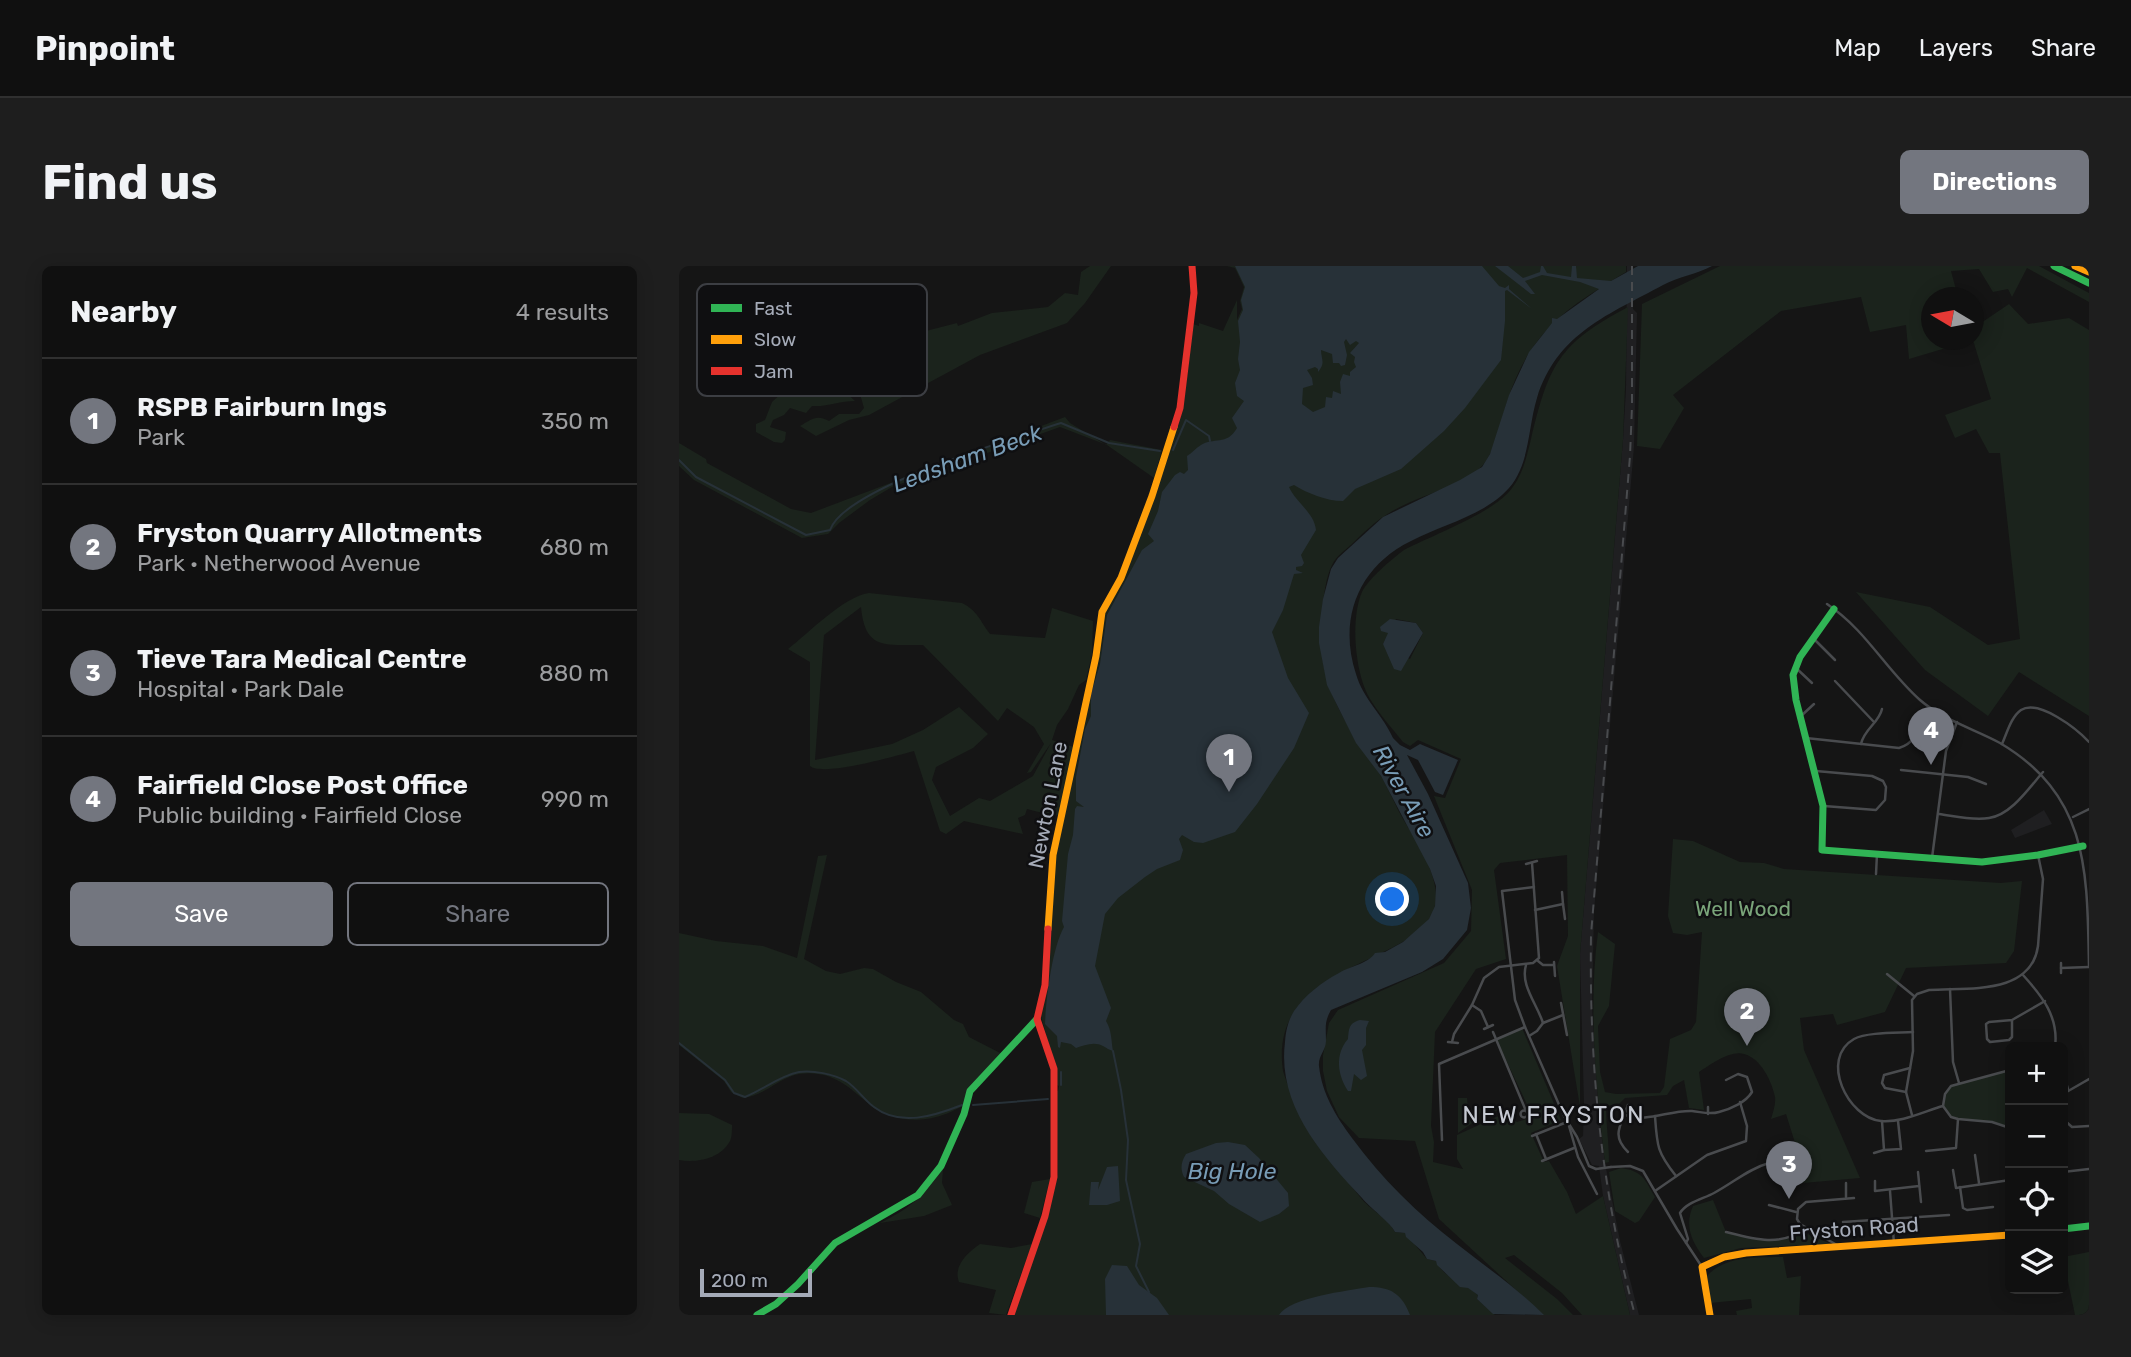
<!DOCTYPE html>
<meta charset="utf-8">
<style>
:root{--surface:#101010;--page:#1e1e1e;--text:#f1f3f6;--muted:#9c9d9f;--line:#303030;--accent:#73767f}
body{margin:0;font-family:Rubik,sans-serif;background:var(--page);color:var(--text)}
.controls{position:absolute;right:21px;bottom:21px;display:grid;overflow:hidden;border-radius:10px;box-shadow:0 4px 18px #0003}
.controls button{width:63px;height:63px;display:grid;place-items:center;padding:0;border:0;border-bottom:2px solid var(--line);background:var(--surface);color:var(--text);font:35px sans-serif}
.compass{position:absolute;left:1242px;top:21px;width:63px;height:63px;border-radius:50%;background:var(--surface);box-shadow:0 4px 18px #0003;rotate:280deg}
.scale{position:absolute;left:21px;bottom:18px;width:112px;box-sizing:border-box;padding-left:7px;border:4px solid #a5abb8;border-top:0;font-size:19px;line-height:24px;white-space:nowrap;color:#a5abb8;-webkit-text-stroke:5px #0f0f11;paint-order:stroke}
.you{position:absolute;left:714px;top:634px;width:24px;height:24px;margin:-18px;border:5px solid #fff;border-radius:50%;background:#1a73e8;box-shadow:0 0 0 10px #1a73e833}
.badge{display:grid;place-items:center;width:46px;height:46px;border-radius:50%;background:var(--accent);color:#fff;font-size:23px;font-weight:700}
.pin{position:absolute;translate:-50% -58px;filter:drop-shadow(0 2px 4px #0008)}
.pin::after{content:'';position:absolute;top:37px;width:24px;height:21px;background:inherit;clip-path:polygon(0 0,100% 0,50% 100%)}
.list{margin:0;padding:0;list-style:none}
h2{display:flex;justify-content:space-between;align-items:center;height:91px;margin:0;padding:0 28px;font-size:30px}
h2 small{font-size:23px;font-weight:400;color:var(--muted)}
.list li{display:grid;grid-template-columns:46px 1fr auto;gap:21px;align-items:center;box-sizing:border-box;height:126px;padding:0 28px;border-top:2px solid var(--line)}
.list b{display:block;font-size:26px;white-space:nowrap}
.list p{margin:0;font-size:23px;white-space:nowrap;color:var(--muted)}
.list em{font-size:23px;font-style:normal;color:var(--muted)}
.actions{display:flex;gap:14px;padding:21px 28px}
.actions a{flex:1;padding:16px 0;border:2px solid var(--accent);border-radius:10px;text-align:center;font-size:24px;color:var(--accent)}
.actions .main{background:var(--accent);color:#fff}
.icon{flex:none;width:38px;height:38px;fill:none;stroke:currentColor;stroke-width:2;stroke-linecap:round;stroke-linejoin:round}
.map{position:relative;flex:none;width:1410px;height:1049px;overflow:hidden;border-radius:10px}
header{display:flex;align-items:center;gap:42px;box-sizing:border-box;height:98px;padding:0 35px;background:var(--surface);border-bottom:2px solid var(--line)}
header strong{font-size:33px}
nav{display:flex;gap:38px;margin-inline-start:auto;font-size:24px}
.intro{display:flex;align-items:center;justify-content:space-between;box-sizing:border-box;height:168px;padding:0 42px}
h1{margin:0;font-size:49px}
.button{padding:18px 32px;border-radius:10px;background:var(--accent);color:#fff;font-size:24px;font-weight:700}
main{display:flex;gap:42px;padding:0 42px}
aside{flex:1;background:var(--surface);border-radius:10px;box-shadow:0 4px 18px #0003}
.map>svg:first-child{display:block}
.built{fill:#1f1f21}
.green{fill:#1b231c;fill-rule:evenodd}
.water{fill:#273138;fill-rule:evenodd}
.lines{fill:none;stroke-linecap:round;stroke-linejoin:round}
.stream{stroke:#273138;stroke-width:2}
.street{stroke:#494b4e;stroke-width:2.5}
.fast{stroke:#30b455;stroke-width:7}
.slow{stroke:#ff9f0a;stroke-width:7}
.jam{stroke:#e5322d;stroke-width:7}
.rail{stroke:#494b4e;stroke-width:2;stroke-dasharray:9 7;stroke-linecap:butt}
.street-bridge{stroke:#494b4e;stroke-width:2.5}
.labels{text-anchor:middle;stroke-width:5;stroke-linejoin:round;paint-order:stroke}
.street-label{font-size:21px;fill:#a5abb8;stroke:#0f0f11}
.park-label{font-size:21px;fill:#7aa57a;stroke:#0f0f11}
.water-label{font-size:23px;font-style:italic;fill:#789cb6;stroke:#0f0f11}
.quarter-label{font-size:24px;letter-spacing:2px;fill:#c6cad3;stroke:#0f0f11}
.key{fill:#0f0f11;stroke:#3c3e43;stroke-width:2}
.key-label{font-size:19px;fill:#a5abb8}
</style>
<header>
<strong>Pinpoint</strong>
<nav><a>Map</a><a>Layers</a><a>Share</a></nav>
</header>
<div class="intro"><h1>Find us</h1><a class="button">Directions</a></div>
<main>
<aside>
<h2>Nearby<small>4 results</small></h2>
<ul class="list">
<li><span class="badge">1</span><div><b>RSPB Fairburn Ings</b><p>Park</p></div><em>350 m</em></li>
<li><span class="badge">2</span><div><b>Fryston Quarry Allotments</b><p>Park · Netherwood Avenue</p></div><em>680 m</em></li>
<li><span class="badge">3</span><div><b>Tieve Tara Medical Centre</b><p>Hospital · Park Dale</p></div><em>880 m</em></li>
<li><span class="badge">4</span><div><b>Fairfield Close Post Office</b><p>Public building · Fairfield Close</p></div><em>990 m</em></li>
</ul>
<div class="actions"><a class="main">Save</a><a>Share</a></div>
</aside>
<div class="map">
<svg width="1410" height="1049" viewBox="0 0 1410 1049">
<rect width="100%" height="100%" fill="#151515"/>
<g class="built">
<polygon points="948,0 954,0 954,43 958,47 955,181 915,646 913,741 920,850 926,897 941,975 960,1049 951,1049 924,930 920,900 913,899 900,873 904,870 905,838 901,688 944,174 947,123"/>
<polygon points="1365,544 1373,558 1336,572 1332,564"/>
</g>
<g class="green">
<path d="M411,0h21l-26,37 -18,20 -87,32 -111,60 -20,5 -33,16 -16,-10c12,-7 16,-12 29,-5l10,-7h20l5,-6 -14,-49 -9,-13 46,-5 70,-18 1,3 34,-13 56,-6 17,-14 13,2 3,-23z"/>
<path d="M548,0h399v6c-11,6 -21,13 -32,20 -45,28 -71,59 -87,110 -6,18 -12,51 -25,64 -16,18 -56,28 -78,39 -20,9 -35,22 -50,37 -7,7 -18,14 -22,23 -6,11 -9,35 -10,48 -7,71 20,104 57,160 9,14 15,30 23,44 13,23 34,52 34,80 -1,71 -170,57 -153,174 2,7 6,16 8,23 15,42 43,69 69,103 10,13 28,21 35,35l10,1 22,26 9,2c7,17 29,22 42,34l-1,4 18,16h-482l35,-100 10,-41 -2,-83h2l1,-5 -2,-1 -2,-18 -15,-54 8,-35 5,-107 51,-258 18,-34 34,-86 28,-90 9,-79 6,2v-3l24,8 14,-31v20l5,-11 -2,-8 4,-14 -9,-19z"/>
<polygon points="1041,0 1360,0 1410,27 1410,36 1348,2 1333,31 1329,23 1314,26 1300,3 1272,5 1279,31 1252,32 1252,74 1294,74 1295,64 1303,62 1302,57 1330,38 1349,58 1390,52 1410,64 1410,450 1340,406 1309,450 1246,404 1177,326 1251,341 1309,379 1341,373 1321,187 1310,187 1297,163 1276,172 1266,149 1312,133 1294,74 1230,93 1227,59 1191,66 1182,31 1102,45 994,129 1005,142 981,183 958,180 963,38"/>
<path d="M949,41l-5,133 -43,514v153l-23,-141 11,-30 -1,-81 -67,8 -6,7 12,89 -30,10 -41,63 -4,94 3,16 -1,20 30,7 -6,-10v-24l48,-22 12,9 16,-5 -37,-78 26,-11 39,92 -30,13 13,29 5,-1 18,31 9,22 27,-18 27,119h-48l-20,-22 -48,-38 -9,3 52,41 16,16h-30l-104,-96 -24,-78 -56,-3 -20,-21 -12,-26 -4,-20v-16l6,-32 9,-13 106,-47 27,-32 1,-41 -38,-94 11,2 16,-39 -43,-19 -8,6 -7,-4c-11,-14 -24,-28 -33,-43 -15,-25 -20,-80 -8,-107 7,-14 30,-33 42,-42 29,-15 83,-35 104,-57 14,-15 18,-34 23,-54 18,-74 27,-95 97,-132zM717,353l20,4 7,10 -13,26 -27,-15z"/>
<path d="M152,113l24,22c-15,0 -28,6 -43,5l-6,7 -16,-5 -6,7 -11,5 -3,7 16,5 -1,8 -3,3 -8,-1 -18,-10v-8l9,-4 7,-18 13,-12 19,-2 13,-8z"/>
<polygon points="386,151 391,157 427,179 431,174 483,184 475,212 428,179 381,161 213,221 191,234 160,257 149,268 123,272 15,214 0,200 0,177 27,193 28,197 112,243 132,247"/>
<path d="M190,327l93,10c16,8 18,18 28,31l55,4 7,-30 41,13 -1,33 -6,26 -7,5 -11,24 -11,16 -5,15 22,7 -15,68 -5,1 -27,-7 -2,6 -7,3 5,16 -59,-13 -18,13 -6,-3 -26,-80c-19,5 -91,26 -104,15v-104l-22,-13c22,-17 55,-52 81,-56zM182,341c4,45 26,37 62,38l75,76 9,-13 27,19 10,17 -17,29 4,-1 20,-29 -18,33 -43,25 -11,-3 -29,18 -18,-36 4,-13 37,-19 15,-14 -29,-27 -36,23 -31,14 -77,16 9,-125z"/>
<path d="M994,573l20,2 47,21 24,1 20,6 217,14 21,-2 -8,70 -8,12 -100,5 -21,44 -48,13 -4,-11 -33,4 4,32 56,128 -57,5 -2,-21 -15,-48 -15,5c2,-7 5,-15 4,-22 -3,-15 -14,-39 -31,-43 -14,-4 -34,11 -45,18l5,38 -15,-2 -5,-28 -11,6 -6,9 -42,3 -8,8 -11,-1c0,20 3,37 3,57l-4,1c-9,-76 -17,-155 -7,-231l17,12 -6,62 -11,20 2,46 5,20 11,2 44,-1 4,-6 6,-48 21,-9 5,-8 6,-90 -15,3 -14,-2 -5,-17z"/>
<path d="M148,589l-23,104 22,12 14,3 24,-6 9,1 23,13 25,10 33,28 9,4 6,13 35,18 -33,36 -5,14c-10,4 -20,10 -30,12 -21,6 -51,2 -67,-13 -16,-13 -29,-27 -51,-30 -36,-5 -45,20 -75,24l-12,-6 -7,-11 -45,-36v-112l37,8 47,5 34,12 21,-102z"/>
<polygon points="1331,804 1331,862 1313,856 1272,851 1264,840 1266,828 1272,820"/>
<polygon points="779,832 788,832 789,843 818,841 819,845 801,847 799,853 779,867"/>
<path d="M0,847l30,1 23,11c0,5 0,12 -2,16 -10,18 -33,22 -51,19z"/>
<path d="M942,902c22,3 24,12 34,29l-16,24 -4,2 -20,-12 -6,-39z"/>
<path d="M264,903l-1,14 10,22 -28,11 -44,7c31,-15 42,-26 63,-54z"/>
<polygon points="371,913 361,952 345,947 353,916"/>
<path d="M1034,934l13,32 31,8 31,-1 17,-6 26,11 -90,4 -37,10c-12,-16 -20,-32 -11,-52z"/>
<path d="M301,978l31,4 21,-4 -26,71 -17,-2 7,-23 -37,-8c-6,-16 8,-29 21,-38z"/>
<polygon points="1410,986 1410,1049 1396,1049 1384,991"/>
<path d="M1104,991l4,21 14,-2 -2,39h-62l-1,-4 16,-3 -1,-9 -41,4 -3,-27c19,-21 50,-18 76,-19z"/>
</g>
<g class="water">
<path d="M556,0h247l17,20 6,2 4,-3v4l23,20 -25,-19 -2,1v30l-4,39 -36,48 -21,23 -43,38 -46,20 -12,12c-17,0 -36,-8 -49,-16l-5,2c7,16 25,25 27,43l-15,25 3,8 -2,3 -6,1v3l7,3 -9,1 -11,36 -11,22 16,46 21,35 -15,35 -37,56 -22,28 -32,11 -9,-1 -12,-7 -3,4 4,11 -3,10 -23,9 -12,8 -27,21 -13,16 -10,52 16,42 -5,13c6,10 5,19 7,30 -4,-1 -6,-3 -10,-5 -8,-5 -19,-1 -27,2l-5,-4 -10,-2 -1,6 -2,-1 -1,-11 -12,-12c1,-25 7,-76 19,-97l-2,-6 6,-67 5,-19 2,-26 2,-3 7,1 -8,-6v-24l9,-48 6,-13v-22l9,-30 7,-49 35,-65 12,-9 -6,-7 10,-23 4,-19 13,-17 5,-3 4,2 4,-4 -1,-14c5,-3 9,-8 14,-11 12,-8 26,1 36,-17l-5,-10 12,-17 -7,-5 -2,-13 5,-13 -2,-11 2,-17 -2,-21 5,-11 -2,-10 4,-13zM667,73l4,6 6,-4 3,2 -9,10 5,4 -1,5 2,5 -6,5v4l-7,-2 -3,8 1,12 -8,-3 -1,7 -6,-1 -1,10 -12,5 -11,-8 1,-16 10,-3 -1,-7 -5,-8 8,-3 3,2v3c8,-9 3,-13 3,-22l11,4 1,9h6l2,3 4,-1 2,-10 -3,-13z"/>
<path d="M816,0h13l15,12 17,-6 1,-6h2l4,7 24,4 1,-11h4l1,12 34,3 27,-15h74c-15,8 -34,11 -49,19 -53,29 -106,48 -126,113 -9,29 -7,66 -28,90 -25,28 -66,36 -98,53 -53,26 -73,78 -55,133 7,25 27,41 37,64l7,7 10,5 10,-6 38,16 -15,35 -8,-3 -17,-32 -11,-5 21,39 40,89 3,25 -4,22 -24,29 -21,13 -91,38c-7,12 -5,18 -5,31 0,9 -8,15 -7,25 3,28 17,50 33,72 30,41 65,75 105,106 29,23 60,44 87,71l-51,-1 -16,-15 1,-4 -10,-7 -8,-1 -23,-22 -1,-4 -9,-2 -4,-7 -17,-15 -1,-4 -10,-1c-4,-9 -25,-24 -33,-34 -40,-43 -85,-93 -77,-156 1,-12 3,-21 9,-31 11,-16 28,-29 45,-38 11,-7 29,-9 36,-20l10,-1 18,-10 26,-23 6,-13 1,-20 -6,-17 -49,-93 -25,-33 -29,-58 -8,-42v-16l4,-28 8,-30 7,-11 45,-41 77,-37 22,-13 8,-13 19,-59 20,-43 23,-29v-5l5,1 42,-30 -19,-7 -38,-7 -17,6 10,13h-4z"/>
<polygon points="711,353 737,357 744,367 722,405 715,403 704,378 709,367 702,365 701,361"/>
<path d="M681,754l9,1 -3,7v17l-4,5 5,26 -6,4 -7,-6 -3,17h-3c-11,-17 -13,-37 0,-52 1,-11 1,-16 12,-19z"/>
<path d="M549,876l17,3 14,13 29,35 1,13 -10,8 -19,8 -31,-18 -15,-13 -30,-14c-4,-8 -3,-15 2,-23l30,-11z"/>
<polygon points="439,900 441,935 428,939 410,939 412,916 420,916 419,924 428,901"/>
<polygon points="433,999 448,1000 460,1019 478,1032 490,1049 427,1049 426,1013"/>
<path d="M690,1021c22,0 33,7 41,28h-131c12,-18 68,-24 90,-28z"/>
</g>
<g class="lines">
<g class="stream">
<polyline points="494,184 507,154 530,170 531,175"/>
<path d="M0,194l17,17 110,58 24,-5c15,-43 186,-92 231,-107l48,20 51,8"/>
<path d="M0,777l46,37 9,13 11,4c18,-7 34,-21 54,-25 14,-2 34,2 47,9 11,7 18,19 28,26 26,20 60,9 88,-2"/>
<polyline points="434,785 442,824 449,874 447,914 461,978 457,1000 470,1026"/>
<polyline points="382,819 382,806"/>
<polyline points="294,839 369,833"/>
</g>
<g class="street">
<path d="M1148,338c39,26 59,66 93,96 23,20 54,29 80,43 89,53 87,127 89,223"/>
<polyline points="1134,372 1156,394"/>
<polyline points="1117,402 1133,417"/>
<polyline points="1156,415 1195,456"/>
<polyline points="1122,450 1135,438"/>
<path d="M1127,472l93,10c18,-5 24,-25 32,-40"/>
<path d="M1182,478c3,-15 18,-21 21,-35"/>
<path d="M1323,478c5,-11 9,-27 19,-34 18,-11 56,19 68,32"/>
<polyline points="1222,504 1289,511 1307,518"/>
<polyline points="1137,505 1193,510 1204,515 1207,521 1206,534 1197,544 1145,540"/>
<path d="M1260,548c15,2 34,7 50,4 22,-3 40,-30 54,-46"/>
<polyline points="1394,551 1410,543"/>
<polyline points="1253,592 1267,485 1278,456"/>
<polyline points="847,598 858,595"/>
<polyline points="1197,608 1198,588"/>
<polyline points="884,638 886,653"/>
<polyline points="856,644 884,638 883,626"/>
<polyline points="859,695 864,699 874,699"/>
<polyline points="875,696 876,710"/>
<polyline points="1382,697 1382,707"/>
<path d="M847,699c-6,20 11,39 17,58"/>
<polyline points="1382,702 1410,701"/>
<polyline points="1208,708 1235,730"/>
<path d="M1344,709c19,21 36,42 32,72"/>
<polyline points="1271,723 1274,796 1280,817"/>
<polyline points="882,737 888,769"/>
<polyline points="793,739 802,745 809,761"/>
<polyline points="1333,754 1333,771 1330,774 1311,776 1308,773 1307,758 1310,756 1333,754 1366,735"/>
<polyline points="846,761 836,734 823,625 855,621"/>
<polyline points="805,763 814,759"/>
<polyline points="814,766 847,845"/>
<path d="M1234,766c-16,1 -46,0 -59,7 -35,20 -6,79 27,82 20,2 44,-10 62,-15"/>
<polyline points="850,770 858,765 864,757 884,749"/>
<polyline points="769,776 779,777"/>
<polyline points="773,776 775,768 793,739 805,712 820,701 854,697 860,692 853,597"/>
<polyline points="1331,804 1272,820 1266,828 1264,840 1272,851 1279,853 1313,856 1331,862"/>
<polyline points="1384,806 1389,823"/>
<polyline points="1227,826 1206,822 1203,817 1205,809 1231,802"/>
<polyline points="1384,828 1410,813"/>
<circle cx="845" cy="848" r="3.5"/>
<polyline points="1029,848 1029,841"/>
<polyline points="849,849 860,847"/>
<path d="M946,849c22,8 44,-5 67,-4 10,1 17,4 27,1 12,-3 27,-10 33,-20l-5,-15 -9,-3 -12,6"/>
<path d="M1233,849l-6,-23 7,-41 -1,-51 5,-6 12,-4c38,-3 102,6 109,-44l5,-67 -5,-24"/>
<path d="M976,850c2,30 2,36 21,60"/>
<polyline points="1384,853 1393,861 1410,860"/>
<polyline points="1203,855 1205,884 1222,883 1219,855"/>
<polyline points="890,860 899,891 918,928"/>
<polyline points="857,868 867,893"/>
<polyline points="853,870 888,856"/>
<polyline points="763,874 760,798 846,761 885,850 898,871 910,900 917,903"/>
<polyline points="1247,885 1277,882 1279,853"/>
<path d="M949,886c-18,-17 -6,-28 0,-47"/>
<polyline points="1195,887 1205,884"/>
<polyline points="1296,889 1300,917"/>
<polyline points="863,895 895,882"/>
<polyline points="932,901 951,900 964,905 998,963 1023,1001"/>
<polyline points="1274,904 1277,922 1331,914"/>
<polyline points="1239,906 1242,936"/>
<polyline points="1384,906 1410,903"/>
<polyline points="1196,915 1196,925 1240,920"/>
<polyline points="1167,917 1167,931"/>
<polyline points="1281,921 1284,942 1288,944 1314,941"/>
<polyline points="976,925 1028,889 1067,875 1068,860 1061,836"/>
<polyline points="1211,925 1215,978"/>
<polyline points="1090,939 1117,946"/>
<polyline points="1164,956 1270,949"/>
<path d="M1047,966c27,7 54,15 79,-3"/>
<path d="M1007,977l2,-4 -8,-26c7,-11 23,-14 34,-20 19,-10 34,-24 55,-30"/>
<polyline points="1158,979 1121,958 1118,953 1119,943 1127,936 1175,932"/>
</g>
<g class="fast">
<polyline points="1375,0 1410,17"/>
<polyline points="1155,343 1121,391 1114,409 1117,434 1144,540 1143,584 1303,596 1359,589 1404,580"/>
<polyline points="1384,963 1410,960"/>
<polyline points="78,1049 97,1038 119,1018 156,977 239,929 262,900 285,848 291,825 358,753"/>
</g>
<g class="slow">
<polyline points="1396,0 1410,6"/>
<polyline points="369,663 374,589 417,390 423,346 442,312 473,230 495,161"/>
<polyline points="1031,1049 1023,1001 1045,991 1067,987 1331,969"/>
</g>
<g class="jam">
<polyline points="495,161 501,142 515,27 513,0"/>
<polyline points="332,1049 366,950 375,911 375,803 358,753 366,719 369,663"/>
</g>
<path class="rail" d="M953,0v140l-2,50 -39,479c-2,129 10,255 44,380"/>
<polyline class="street-bridge" points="917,903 932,901"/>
</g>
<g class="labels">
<g class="street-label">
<text transform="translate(369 539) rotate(-79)" y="7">Newton Lane</text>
<text transform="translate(1175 963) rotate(-4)" y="7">Fryston Road</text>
</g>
<g class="park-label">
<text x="1064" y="650">Well Wood</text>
</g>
<g class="water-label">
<text transform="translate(288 192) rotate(-20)" y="8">Ledsham Beck</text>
<text transform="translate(725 525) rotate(61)" y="8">River Aire</text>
<text x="553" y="913">Big Hole</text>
</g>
<g class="quarter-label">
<text x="875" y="857">NEW FRYSTON</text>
</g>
</g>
<rect x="18" y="18" width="230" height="112" rx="10" class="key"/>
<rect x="32" y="38" width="31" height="8" fill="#30b455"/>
<rect x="32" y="69" width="31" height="9" fill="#ff9f0a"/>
<rect x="32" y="101" width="31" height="8" fill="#e5322d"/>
<g class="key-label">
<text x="75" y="49">Fast</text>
<text x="75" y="80">Slow</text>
<text x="75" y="112">Jam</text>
</g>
</svg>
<div class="controls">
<button>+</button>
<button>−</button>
<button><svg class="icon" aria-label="locate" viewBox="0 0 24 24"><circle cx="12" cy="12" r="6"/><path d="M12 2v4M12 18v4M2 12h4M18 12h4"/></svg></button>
<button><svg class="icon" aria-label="layers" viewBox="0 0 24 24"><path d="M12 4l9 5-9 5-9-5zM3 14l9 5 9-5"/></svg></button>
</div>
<svg class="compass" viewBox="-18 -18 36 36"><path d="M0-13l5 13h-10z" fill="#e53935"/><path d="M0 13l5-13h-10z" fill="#9c9d9f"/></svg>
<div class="scale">200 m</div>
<div class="you"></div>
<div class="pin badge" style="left:550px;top:526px">1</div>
<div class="pin badge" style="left:1068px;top:780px">2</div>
<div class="pin badge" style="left:1110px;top:933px">3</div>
<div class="pin badge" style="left:1252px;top:499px">4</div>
</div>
</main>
